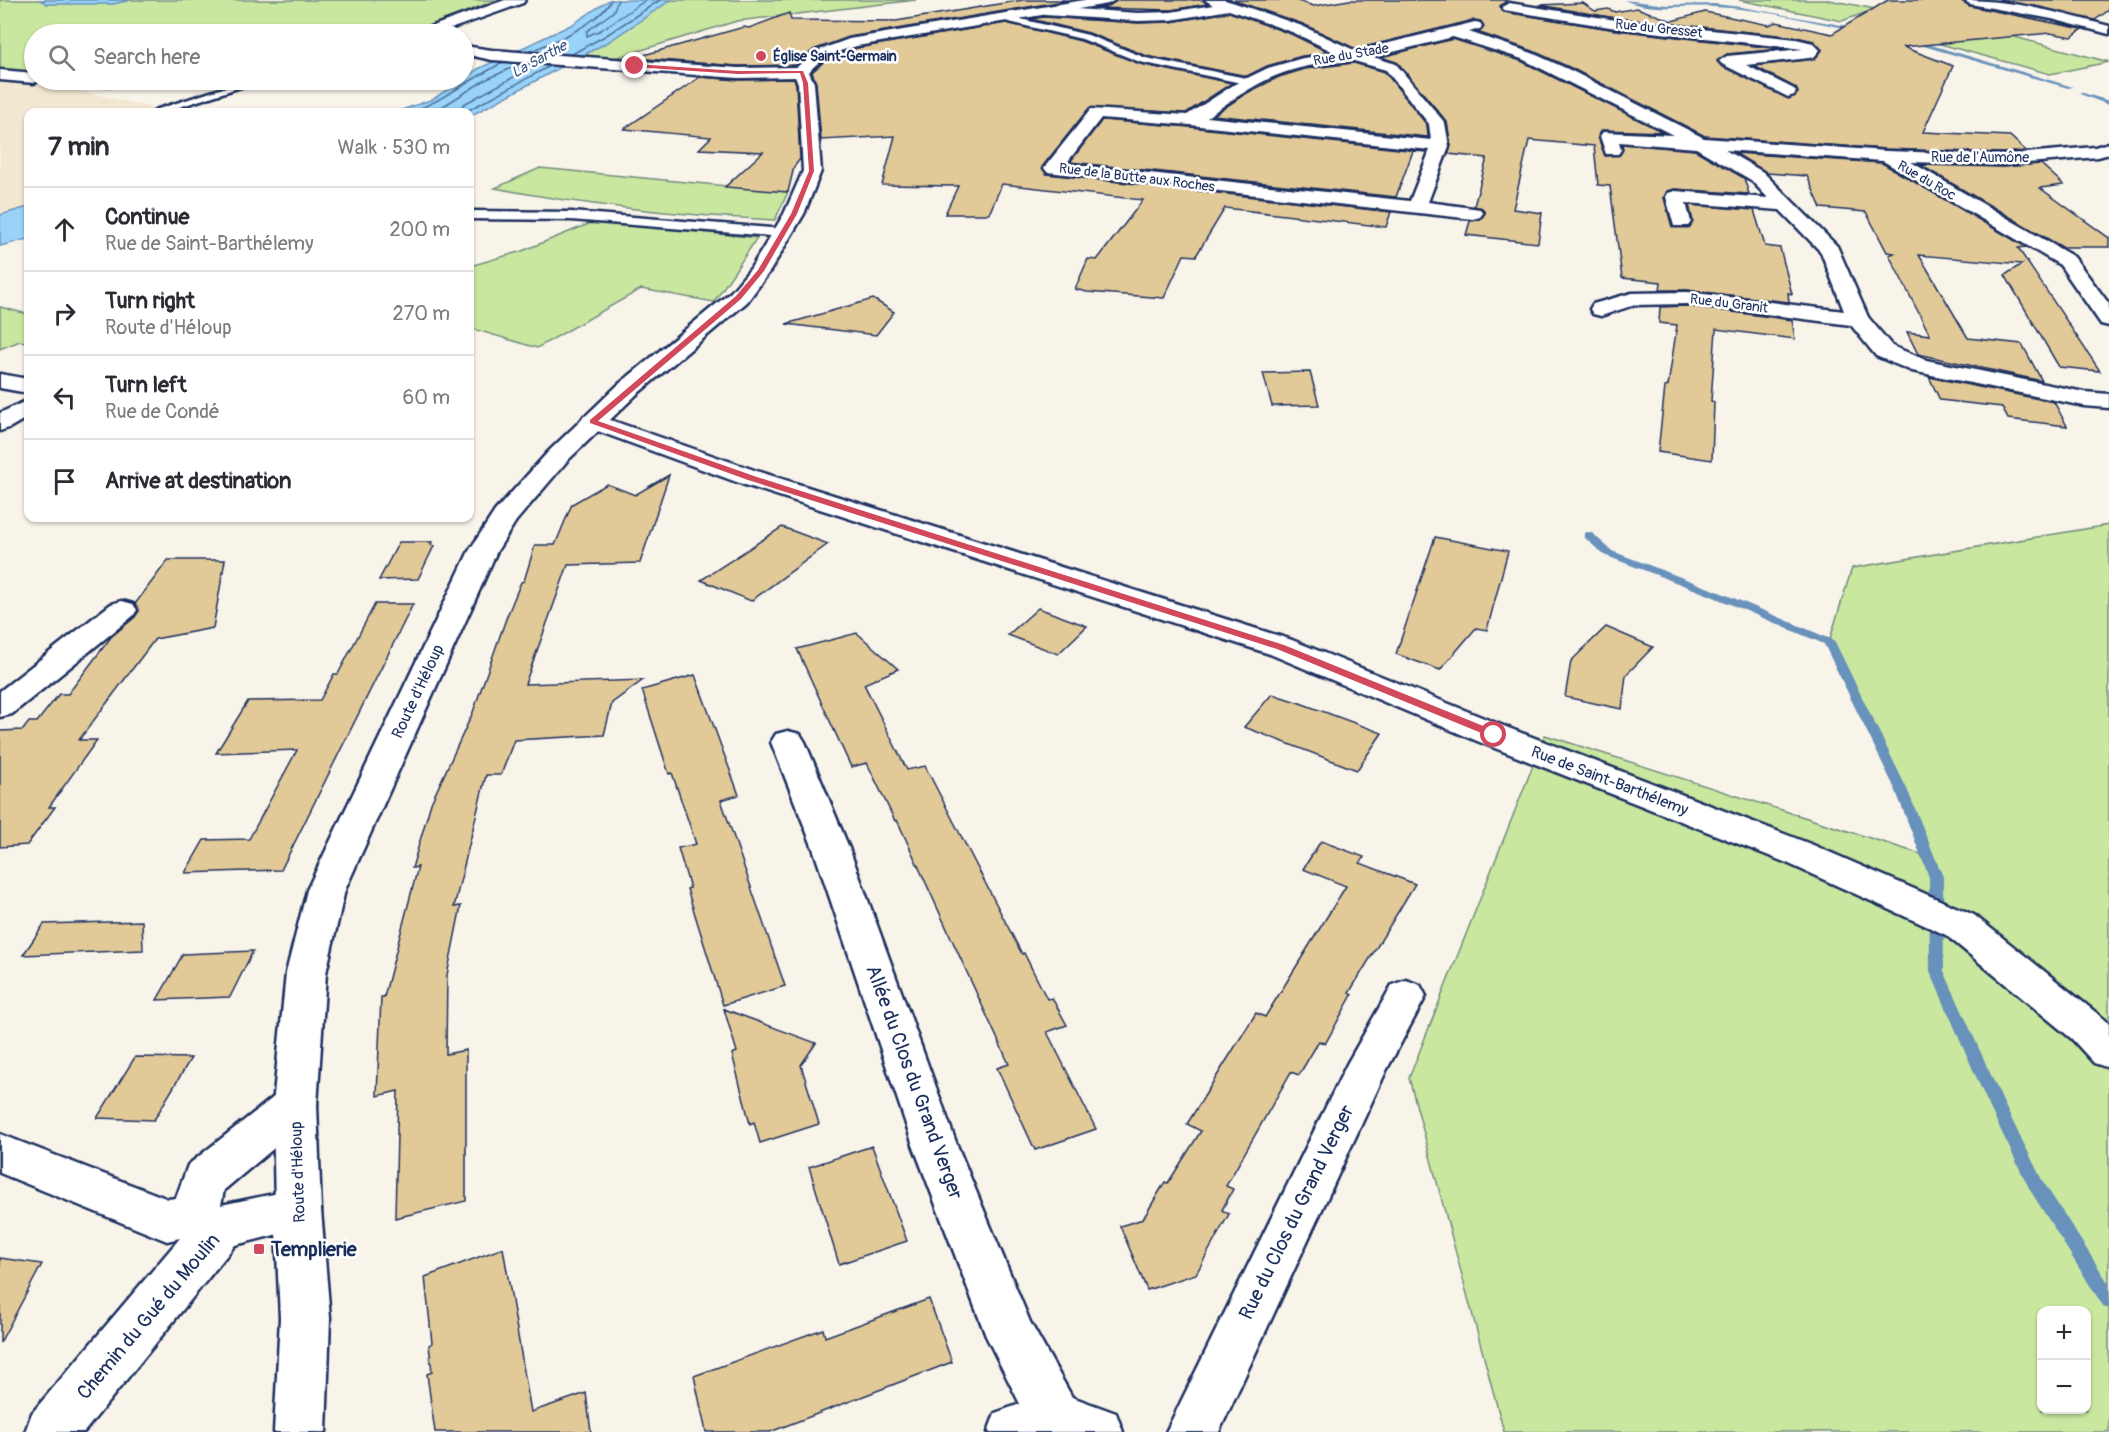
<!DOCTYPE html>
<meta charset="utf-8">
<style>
:root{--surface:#fff;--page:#f7f7f7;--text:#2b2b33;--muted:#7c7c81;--line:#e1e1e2}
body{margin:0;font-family:Pangolin,sans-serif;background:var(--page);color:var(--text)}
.controls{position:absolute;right:18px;bottom:18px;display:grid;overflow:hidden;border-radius:12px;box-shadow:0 2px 4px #0004}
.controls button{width:54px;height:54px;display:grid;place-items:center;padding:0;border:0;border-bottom:2px solid var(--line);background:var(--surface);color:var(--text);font:30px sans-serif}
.stop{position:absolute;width:18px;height:18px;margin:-14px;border:4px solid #d1495b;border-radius:50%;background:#fff}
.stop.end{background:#d1495b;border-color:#fff;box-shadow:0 2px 6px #0008}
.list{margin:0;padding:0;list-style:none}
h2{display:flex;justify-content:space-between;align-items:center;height:78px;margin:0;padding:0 24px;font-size:26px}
h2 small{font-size:20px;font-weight:400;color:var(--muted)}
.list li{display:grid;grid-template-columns:39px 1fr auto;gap:18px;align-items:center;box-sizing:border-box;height:84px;padding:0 24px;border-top:2px solid var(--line)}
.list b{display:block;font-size:22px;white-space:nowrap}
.list p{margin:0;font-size:20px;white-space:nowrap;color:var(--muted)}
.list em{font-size:20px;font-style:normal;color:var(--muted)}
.icon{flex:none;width:33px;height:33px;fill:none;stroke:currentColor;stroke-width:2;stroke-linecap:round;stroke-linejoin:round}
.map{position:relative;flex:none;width:2109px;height:1432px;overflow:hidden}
.search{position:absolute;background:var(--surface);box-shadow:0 2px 4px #0004;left:24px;top:24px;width:450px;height:66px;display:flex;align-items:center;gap:15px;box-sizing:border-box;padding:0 21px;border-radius:33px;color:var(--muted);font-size:22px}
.panel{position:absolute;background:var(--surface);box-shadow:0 2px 4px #0004;left:24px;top:108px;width:450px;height:414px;border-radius:12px}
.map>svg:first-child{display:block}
.built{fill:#f2e7d1}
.green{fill:#c9e79f;stroke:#728b7e;stroke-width:1.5;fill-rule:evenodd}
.water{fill:#99d3f9;stroke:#6791bb;stroke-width:1.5}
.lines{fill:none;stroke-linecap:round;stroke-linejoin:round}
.shore{stroke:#4d719c;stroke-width:1.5}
.stream{fill:#6791bb;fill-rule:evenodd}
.building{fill:#e2c998;stroke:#1b2f5e;stroke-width:1.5}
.lane-casing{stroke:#1b2f5e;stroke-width:5}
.street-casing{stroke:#1b2f5e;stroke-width:5}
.secondary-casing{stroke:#1b2f5e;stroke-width:5}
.lane{fill:#fff;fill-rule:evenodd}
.street{fill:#fff;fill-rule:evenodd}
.secondary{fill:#fff;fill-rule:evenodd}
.route{fill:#d1495b}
.poi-dot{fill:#d1495b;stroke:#fff;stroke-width:2}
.labels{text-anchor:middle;stroke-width:5;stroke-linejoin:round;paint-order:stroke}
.far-street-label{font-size:14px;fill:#1b2f5e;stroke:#fff}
.far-poi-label{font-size:14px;font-weight:bold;fill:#1b2f5e;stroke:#fff;text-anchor:start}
.far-water-label{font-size:15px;font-style:italic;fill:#3a5885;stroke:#fff}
.street-label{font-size:16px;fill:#1b2f5e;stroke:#fff}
.near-street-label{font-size:20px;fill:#1b2f5e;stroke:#fff}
.near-poi-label{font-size:20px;font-weight:bold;fill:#1b2f5e;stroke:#fff;text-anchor:start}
</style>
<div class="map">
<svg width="2109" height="1432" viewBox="0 0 2109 1432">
<rect width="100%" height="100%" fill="#f9f4ea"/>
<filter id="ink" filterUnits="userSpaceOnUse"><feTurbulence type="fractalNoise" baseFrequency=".0167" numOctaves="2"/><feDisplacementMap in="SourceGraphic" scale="12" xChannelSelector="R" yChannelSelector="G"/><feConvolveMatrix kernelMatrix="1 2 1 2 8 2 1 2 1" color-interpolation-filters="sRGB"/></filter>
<g filter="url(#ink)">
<polygon class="built" points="0,82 63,87 172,112 28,112 28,207 0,215"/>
<g class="green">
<polygon points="0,0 497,0 406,34 34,34 34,73 0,69"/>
<polygon points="663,0 916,0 737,21 612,59 573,56"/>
<polygon points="1739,0 1829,0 1875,9 1842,21"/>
<polygon points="1966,24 2109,62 2050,74 1907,35"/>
<path d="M540,168l248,24 -13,28c-95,-5 -188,-14 -280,-32z"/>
<polygon points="596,221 757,238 714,302 641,289 537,348 470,328 470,266 522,251"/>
<polygon points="0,307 28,314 28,343 20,341 0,349"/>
<path d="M2109,525v907h-605l-95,-354 136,-343 388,123 -104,-216 23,-74zM2042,1310h44v100h-44z"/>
</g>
<g class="water">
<polygon points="40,0 131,0 113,4 47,4"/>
<polygon points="609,0 671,0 608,42 470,116 470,112 396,112 433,99 478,69 573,24"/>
<polygon points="28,207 28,239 0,246 0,215"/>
</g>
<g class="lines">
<g class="shore">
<polyline points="618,0 613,12 587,31 587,36 601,30 646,0"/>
<path d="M531,51c24,-10 68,-27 80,-51"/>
<polyline points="572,54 605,36 660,0"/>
<polyline points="413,112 436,101 503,62"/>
<polyline points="434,112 485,80 520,64"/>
<polyline points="457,112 464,104 536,65"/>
<polyline points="465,112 550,66"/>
</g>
<g class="stream">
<path d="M1624,0l43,5 47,-1 27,3 122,22 -3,2c-48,-9 -97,-22 -145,-24 -30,-2 -64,5 -91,-7z"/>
<polygon points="1910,40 1914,40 2073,87 2068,88 1910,42"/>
<polygon points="2080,92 2109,101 2109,105 2080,94"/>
<polygon points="1588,532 1592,533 1612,551 1717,591 1833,640 1835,642 1907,789 1943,877 1944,971 2004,1104 2042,1180 2109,1284 2109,1308 2103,1306 2030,1190 1988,1104 1930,971 1929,877 1895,789 1824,644 1709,595 1604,555 1584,537 1584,533"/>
</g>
</g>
<g class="building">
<polygon points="1023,0 1070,0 849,37 813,50 796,65 738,66 633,58 744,27 749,28 789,13 791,20 896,21"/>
<polygon points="1117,0 1203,0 1207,4 1171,10 1097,8 1109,6"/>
<polygon points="1233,0 1294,0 1314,6 1349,0 1507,0 1500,6 1504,12 1616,30 1781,49 1727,54 1717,61 1721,66 1789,99 1798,93 1796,88 1754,66 1814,59 1822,50 1814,41 1796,37 1616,18 1539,5 1583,3 1595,11 1608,9 1615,12 1637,8 1672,21 1705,12 1769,25 1776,22 1832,34 1888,0 1961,0 1970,6 2082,29 2072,37 2050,33 1903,47 1953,66 1923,132 2010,136 2026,151 2003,153 1886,149 1705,136 1571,68 1533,51 1477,32 1484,27 1480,21 1474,20 1356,49 1303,24"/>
<polygon points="2000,0 2109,0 2109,10 2095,20"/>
<polygon points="1229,12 1291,34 1330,53 1302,56 1267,66 1247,76 1147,56 1089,33 1031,19 1044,17 1138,23 1171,22"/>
<polygon points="1006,23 1081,41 1140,64 1232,83 1186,113 1089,108 1042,167 1047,174 1391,212 1386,227 1225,208 1196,256 1184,255 1164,298 1087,292 1075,289 1088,259 1097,260 1143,200 1002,184 989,214 945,214 958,186 882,185 895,136 821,140 816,83 812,72 826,60 857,48"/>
<polygon points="1453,39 1521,61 1663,132 1603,130 1598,137 1605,156 1620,155 1623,149 1622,144 1695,150 1744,178 1749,194 1675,189 1667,191 1664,198 1672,227 1690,227 1693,221 1689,205 1754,210 1765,246 1780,248 1792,294 1788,293 1789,302 1687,290 1660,290 1661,282 1622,278 1610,186 1598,185 1594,146 1529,140 1513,209 1542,213 1538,243 1466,235 1470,221 1481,219 1485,213 1482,208 1474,206 1487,158 1448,154 1451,146 1447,122 1398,63 1381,57"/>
<polygon points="1354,63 1385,72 1427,125 1428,137 1213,115 1247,93 1279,77 1305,69"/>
<polygon points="700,77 738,80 794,79 796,84 800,159 794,167 788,192 725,187 763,152 699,149 711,137 624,129"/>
<polygon points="1102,120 1190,127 1427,152 1413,151 1396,197 1070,162"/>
<polygon points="1735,153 1882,163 2026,247 2018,248 2100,371 2059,367 2005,275 2022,264 1919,255 1968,338 2022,344 2042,381 1918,354 1907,332 1930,335 1889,255 1894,253 1887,252 1866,212 1821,208 1807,176 1767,173"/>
<polygon points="2041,164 2064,185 2040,188 2109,238 2109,247 2062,247 1920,165 2003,167"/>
<polygon points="873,299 894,312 876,335 786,324"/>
<polygon points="1687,306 1792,320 1795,339 1716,329 1711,401 1714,402 1712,460 1658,452 1665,387 1668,386 1677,325 1659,323 1660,307"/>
<polygon points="1310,372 1319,405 1272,406 1263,373"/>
<polygon points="1929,377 2054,402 2067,426 2008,419 2002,407 1940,400"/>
<polygon points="669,475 640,563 568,565 525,684 643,680 612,703 604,735 514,740 501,775 486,775 454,907 461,906 447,975 446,1054 466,1050 466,1201 395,1218 398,1091 377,1096 381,997 384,997 418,867 412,868 431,803 473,712 507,616 521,582 524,581 535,545 555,545 572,504 607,484 635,495"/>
<polygon points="782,527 828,544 751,601 701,580"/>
<polygon points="1435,537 1508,551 1487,630 1476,628 1440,670 1396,654"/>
<polygon points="399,542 432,542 431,545 434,546 418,579 379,580"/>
<polygon points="168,560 225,560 213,628 155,639 79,740 97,740 49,807 55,807 27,845 0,847 0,731 23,730 29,722 37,722 59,694 68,694 111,637 135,617 139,611 135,604"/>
<polygon points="375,604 413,604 281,870 185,873 204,840 249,839 297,750 216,753 248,701 320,700 334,674 338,674"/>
<polygon points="1038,608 1087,626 1058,654 1008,635"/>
<polygon points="1606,627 1653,647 1626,675 1622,709 1565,697 1571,661"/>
<polygon points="857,633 898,669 864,684 907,770 925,766 1022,954 1024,953 1047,999 1052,998 1067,1025 1047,1032 1096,1129 1035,1150 997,1068 1009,1064 897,820 895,821 867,763 851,767 797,649"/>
<polygon points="695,675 739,795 721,800 785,986 723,1005 687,889 690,888 678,848 696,844 672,773 669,774 642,690"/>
<polygon points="1272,694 1300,703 1382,733 1357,770 1244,727"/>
<polygon points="1321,841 1364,857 1360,863 1415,884 1349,993 1352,995 1325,1044 1319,1041 1299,1075 1291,1072 1226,1186 1233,1189 1222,1210 1229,1214 1196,1274 1147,1290 1120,1226 1143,1219 1165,1182 1168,1183 1201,1131 1187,1124 1256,1013 1265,1017 1346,886 1303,869"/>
<polygon points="142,921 143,950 23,955 44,924"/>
<polygon points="253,951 230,997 157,1000 183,954"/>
<polygon points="724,1009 816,1043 801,1065 819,1124 760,1143 754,1122 750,1124 732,1054 737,1052"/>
<polygon points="135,1057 191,1058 154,1120 97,1118"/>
<polygon points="872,1146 907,1241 839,1264 809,1167"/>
<polygon points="503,1248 531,1412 586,1393 591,1432 435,1432 427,1374 432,1372 429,1345 432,1343 425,1277"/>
<polygon points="0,1258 42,1264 0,1343"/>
<polygon points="929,1299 952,1362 770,1432 706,1432 694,1376 823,1329 825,1337"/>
</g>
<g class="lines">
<g class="lane-casing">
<g id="lane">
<polygon points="1004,15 1088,35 1146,58 1251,79 1256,82 1251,85 1140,62 1082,39 1001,20 1000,18"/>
<polygon points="248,80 262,80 164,112 155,110"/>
<polygon points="470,211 571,212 784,229 790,233 784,237 571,220 470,219"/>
</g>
</g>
<g class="street-casing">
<g id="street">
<path d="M1205,0h20l10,3 67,23 54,25 119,-29 5,1 2,3 -2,3 -11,3 63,21 38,17 134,68 182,13 117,4 92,-8 14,-4v11l-11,3 -95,8 -92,-3 163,95 35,47v22l-8,-2 -41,-59 -177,-104 -158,-11 38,22 74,74 31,71 24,29 34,14 158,32 25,2v14l-25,-2 -172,-35 -36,-15 -25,-31 -164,-21 -53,1 -33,11 -8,-2 -3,-5 3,-5 39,-11 55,-1 157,19 -23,-59 -41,-42 -94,-7 5,19 -3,4h-14l-8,-29 2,-4 7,-2 93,7 -17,-18 -55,-32 -77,-6 2,8 -3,4h-12l-6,-18 3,-4 70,3 -151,-76 -69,-22 -80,20 23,7 49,59 4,23 -21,56 52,7 3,4 -3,4 -7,2 -426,-47 -3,-4 3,-4 44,-55 96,6 48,-31 33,-16 35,-10 35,-4 -46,-22 -63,-22 -58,10 -33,1 -93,-6 -7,-4 7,-4 93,6 33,-1 42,-7zM1354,61l32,9 43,54 2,16 -224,-23c25,-17 52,-37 82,-46 21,-7 43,-8 65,-10zM1101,118l89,7 240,25 -20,51 -344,-37z"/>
<path d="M1963,0c50,0 98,13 146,26v8l-57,-15 -82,-15z"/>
<polygon points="1509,3 1616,20 1796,39 1813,43 1820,50 1814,57 1809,58 1746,65 1794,89 1796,92 1794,95 1788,97 1722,64 1719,61 1727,56 1803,49 1616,28 1504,10 1502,7"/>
<polygon points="0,374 28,379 28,393 0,388"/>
<polygon points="28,400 28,417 9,428 0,431 0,413"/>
<polygon points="593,414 760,472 1292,640 1506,727 1813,845 1974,915 2109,1023 2109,1068 2094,1063 2072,1039 1946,935 1787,863 1482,743 1270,654 742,484 584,426 581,421 584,416"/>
<polygon points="122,601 133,604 137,610 133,616 12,714 0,717 0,691 111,604"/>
<polygon points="788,731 800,734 805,742 849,848 957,1145 1030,1322 1072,1397 1116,1413 1123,1432 988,1432 995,1413 1020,1404 986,1336 913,1145 813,848 771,742 776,734"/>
<polygon points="1406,980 1420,985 1426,996 1387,1069 1219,1432 1166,1432 1347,1064 1392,985"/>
<polygon points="295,1087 310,1092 317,1105 310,1118 224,1190 221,1205 298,1189 314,1195 321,1210 314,1225 235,1245 84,1432 25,1432 32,1413 180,1238 167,1241 0,1173 0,1134 168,1199 176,1198 188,1165 280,1092"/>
</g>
</g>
<g class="secondary-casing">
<g id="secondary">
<polygon points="505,0 525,0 523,3 436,34 417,34 419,31"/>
<path d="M1084,0h31l-7,4 -251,42c-19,5 -36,11 -48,26l5,11 7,88 -17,43 -34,57 -23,31 -111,93 -69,66 -51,60 -19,30 -152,339 -19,83 -9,132 4,105 9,108 -4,114h-52l6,-114 -5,-108 -2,-105 13,-132 21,-83 162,-339 26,-40 54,-60 69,-66 113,-93 20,-24 33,-54 19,-43 -5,-88 -3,-6 -57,1 -246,-18 -28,-6v-8l28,4 246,18 59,-1 17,-15 35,-13z"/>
<polygon points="0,70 34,73 34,80 41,80 34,83 0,80"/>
<polygon points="42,80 169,80 161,85 50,85"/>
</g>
</g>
<use href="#lane" class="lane"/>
<use href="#street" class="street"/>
<use href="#secondary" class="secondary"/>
</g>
</g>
<polygon class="route" points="635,64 738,71 803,71 808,83 814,171 797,214 764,271 741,299 598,421 754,476 1284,645 1498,732 1498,737 1491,737 1277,649 748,480 590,423 590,420 736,296 758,270 791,214 809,171 803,83 800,73 738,74 633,67"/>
<g class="poi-dot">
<circle cx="761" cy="56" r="6"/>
<rect x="253" y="1243" width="12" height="12" rx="3"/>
</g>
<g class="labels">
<g class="far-street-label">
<text transform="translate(1659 28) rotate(6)" y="5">Rue du Gresset</text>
<text transform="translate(1351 54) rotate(-10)" y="5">Rue du Stade</text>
<text x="1980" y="162">Rue de l'Aumône</text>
<text transform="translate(1137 177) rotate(7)" y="5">Rue de la Butte aux Roches</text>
<text transform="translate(1927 180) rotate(30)" y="5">Rue du Roc</text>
<text transform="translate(1729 303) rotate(7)" y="5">Rue du Granit</text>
</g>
<g class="far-poi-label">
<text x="773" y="61">Église Saint-Germain</text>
</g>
<g class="far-water-label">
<text transform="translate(539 59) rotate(-29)" y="5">La Sarthe</text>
</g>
<g class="street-label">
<text transform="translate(417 691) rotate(-65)" y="6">Route d'Héloup</text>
<text transform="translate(1610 780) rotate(21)" y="6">Rue de Saint-Barthélemy</text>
<text transform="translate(297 1172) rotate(-92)" y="6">Route d'Héloup</text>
</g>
<g class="near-street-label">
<text transform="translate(915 1082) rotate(70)" y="7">Allée du Clos du Grand Verger</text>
<text transform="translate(1296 1212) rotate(-64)" y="7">Rue du Clos du Grand Verger</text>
<text transform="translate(148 1316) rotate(-50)" y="7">Chemin du Gué du Moulin</text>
</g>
<g class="near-poi-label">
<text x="271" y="1256">Templierie</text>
</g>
</g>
</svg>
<div class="controls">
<button>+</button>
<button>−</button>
</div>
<div class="stop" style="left:1494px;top:735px"></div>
<div class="stop end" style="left:635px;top:66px"></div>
<div class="search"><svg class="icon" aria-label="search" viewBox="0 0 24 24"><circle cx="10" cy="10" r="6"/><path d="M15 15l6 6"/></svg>Search here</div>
<section class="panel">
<h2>7 min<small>Walk · 530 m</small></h2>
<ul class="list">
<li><svg class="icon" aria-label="ahead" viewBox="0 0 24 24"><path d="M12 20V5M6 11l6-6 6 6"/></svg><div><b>Continue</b><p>Rue de Saint-Barthélemy</p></div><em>200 m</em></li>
<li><svg class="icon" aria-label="right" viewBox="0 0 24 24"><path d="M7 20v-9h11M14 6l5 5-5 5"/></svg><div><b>Turn right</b><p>Route d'Héloup</p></div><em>270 m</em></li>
<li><svg class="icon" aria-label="left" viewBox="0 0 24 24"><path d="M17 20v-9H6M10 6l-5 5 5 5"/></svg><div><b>Turn left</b><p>Rue de Condé</p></div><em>60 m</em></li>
<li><svg class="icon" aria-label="arrive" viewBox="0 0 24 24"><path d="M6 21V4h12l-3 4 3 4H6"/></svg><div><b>Arrive at destination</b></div></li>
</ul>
</section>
</div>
